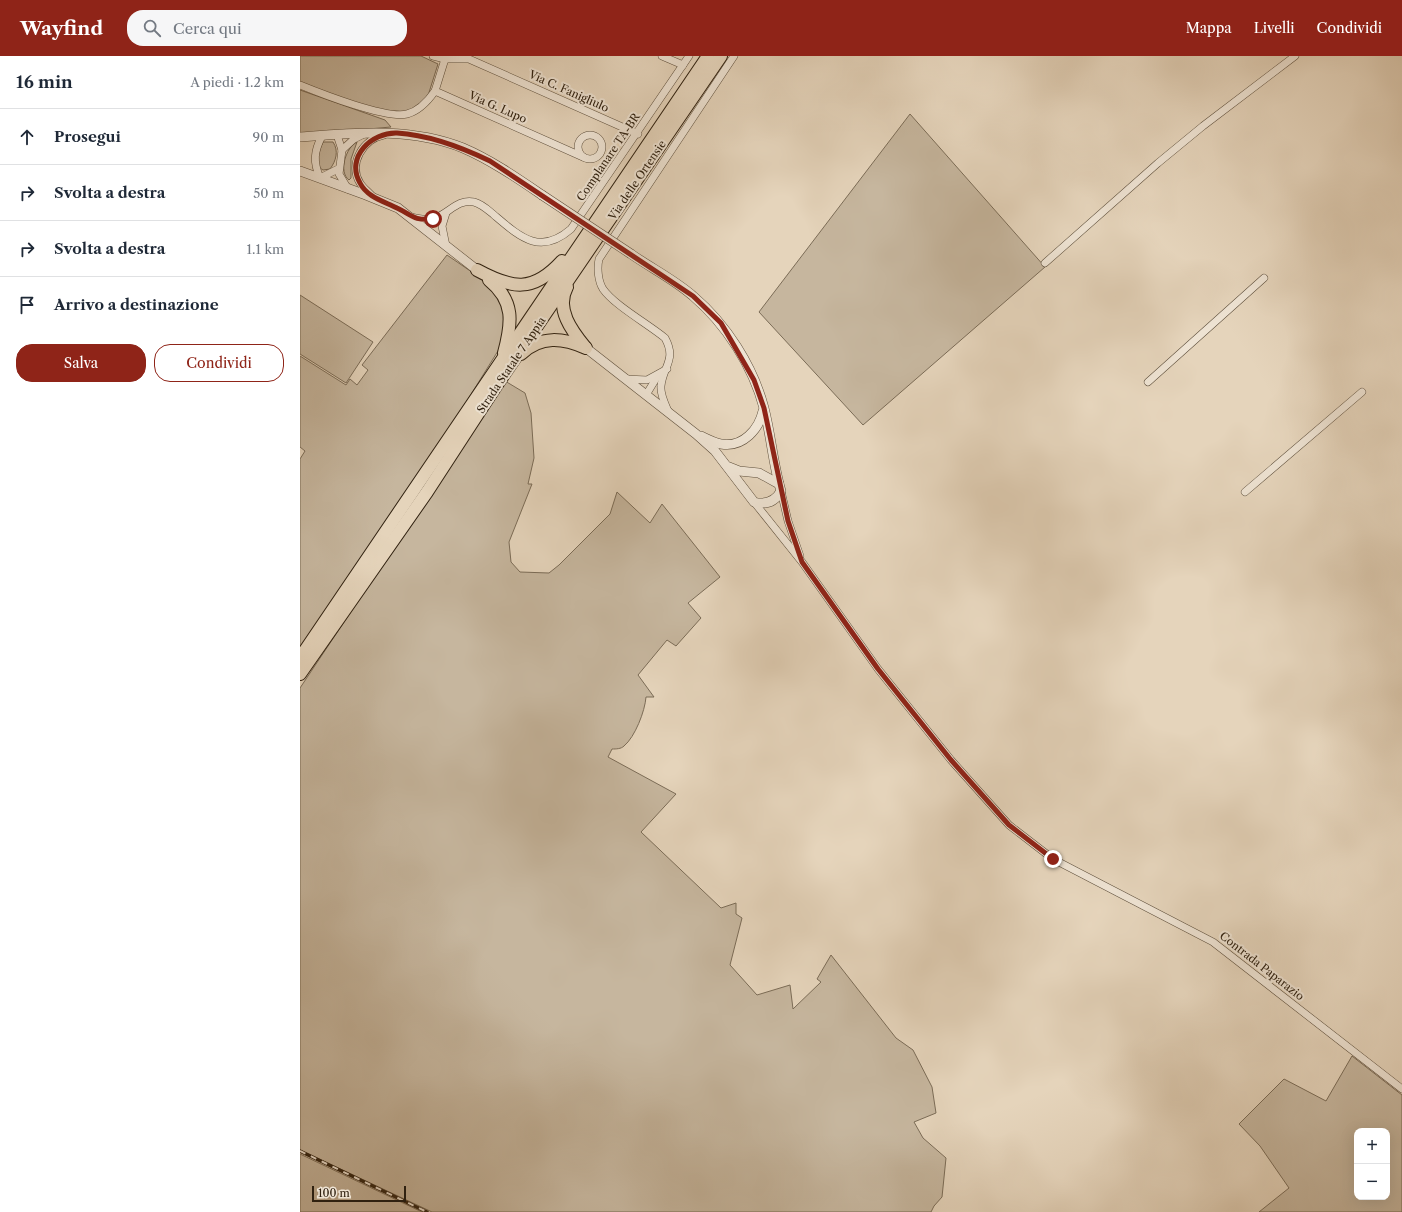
<!DOCTYPE html>
<html lang="it">
<meta charset="utf-8">
<style>
:root{--surface:#fff;--page:#f6f6f7;--text:#1f2937;--muted:#747a83;--line:#e0e1e3;--accent:#8f2418}
body{margin:0;font-family:"Libre Caslon Text",serif;background:var(--page);color:var(--text)}
.controls{position:absolute;right:12px;bottom:12px;display:grid;overflow:hidden;border-radius:8px;box-shadow:0 4px 16px #0002}
.controls button{width:36px;height:36px;display:grid;place-items:center;padding:0;border:0;border-bottom:1px solid var(--line);background:var(--surface);color:var(--text);font:20px sans-serif}
.scale{position:absolute;left:12px;bottom:10px;width:94px;box-sizing:border-box;padding-left:4px;border:2px solid #302110;border-top:0;font-size:11px;line-height:14px;white-space:nowrap;color:#302110;-webkit-text-stroke:3px #eee3d3;paint-order:stroke}
.stop{position:absolute;width:12px;height:12px;margin:-9px;border:3px solid #8f2418;border-radius:50%;background:#fff}
.stop.end{background:#8f2418;border-color:#fff;box-shadow:0 1px 4px #0008}
.list{margin:0;padding:0;list-style:none}
h2{display:flex;justify-content:space-between;align-items:center;height:52px;margin:0;padding:0 16px;font-size:17px}
h2 small{font-size:13px;font-weight:400;color:var(--muted)}
.list li{display:grid;grid-template-columns:26px 1fr auto;gap:12px;align-items:center;box-sizing:border-box;height:56px;padding:0 16px;border-top:1px solid var(--line)}
.list b{display:block;font-size:15px;white-space:nowrap}
.list em{font-size:13px;font-style:normal;color:var(--muted)}
.actions{display:flex;gap:8px;padding:12px 16px}
.actions a{flex:1;padding:9px 0;border:1px solid var(--accent);border-radius:16px;text-align:center;font-size:14px;color:var(--accent)}
.actions .main{background:var(--accent);color:#fff}
.icon{flex:none;width:22px;height:22px;fill:none;stroke:currentColor;stroke-width:2;stroke-linecap:round;stroke-linejoin:round}
.map{position:relative;flex:none;width:1102px;height:1156px;overflow:hidden}
header{display:flex;align-items:center;gap:24px;box-sizing:border-box;height:56px;padding:0 20px;background:var(--accent);color:#fff}
header strong{font-size:19px}
nav{display:flex;gap:22px;margin-inline-start:auto;font-size:14px}
.search{width:280px;height:36px;background:var(--page);display:flex;align-items:center;gap:10px;box-sizing:border-box;padding:0 14px;border-radius:16px;color:var(--muted);font-size:15px}
main{display:flex}
aside{flex:1;background:var(--surface)}
.map>svg:first-child{display:block}
.green{fill:#c6b69e;stroke:#7b6c57;fill-rule:evenodd}
.lines{fill:none;stroke-linecap:round;stroke-linejoin:round}
.minor-casing{stroke:#5d4e3b;stroke-width:8}
.tertiary-casing{stroke:#5d4e3b;stroke-width:10}
.trunk-casing{stroke:#302110;stroke-width:14}
.minor{stroke:#eee3d3;stroke-width:7}
.tertiary{stroke:#eee3d3;stroke-width:9}
.trunk{stroke:#e5d4bb;stroke-width:12}
.rail-casing{stroke:#302110;stroke-width:3.5}
.rail{stroke:#eee3d3;stroke-width:2;stroke-dasharray:6;stroke-linecap:butt}
.tertiary-bridge-casing{stroke:#5d4e3b;stroke-width:10;stroke-linecap:butt}
.tertiary-bridge{stroke:#eee3d3;stroke-width:9}
.route{stroke:#8f2418;stroke-width:5}
.labels{text-anchor:middle;stroke-width:4;stroke-linejoin:round;paint-order:stroke}
.street-label{font-size:11px;fill:#302110;stroke:#eee3d3}
</style>
<header>
<strong>Wayfind</strong>
<div class="search"><svg class="icon" aria-label="search" viewBox="0 0 24 24"><circle cx="10" cy="10" r="6"/><path d="M15 15l6 6"/></svg>Cerca qui</div>
<nav><a>Mappa</a><a>Livelli</a><a>Condividi</a></nav>
</header>
<main>
<aside>
<h2>16 min<small>A piedi · 1.2 km</small></h2>
<ul class="list">
<li><svg class="icon" aria-label="ahead" viewBox="0 0 24 24"><path d="M12 20V5M6 11l6-6 6 6"/></svg><div><b>Prosegui</b></div><em>90 m</em></li>
<li><svg class="icon" aria-label="right" viewBox="0 0 24 24"><path d="M7 20v-9h11M14 6l5 5-5 5"/></svg><div><b>Svolta a destra</b></div><em>50 m</em></li>
<li><svg class="icon" aria-label="right" viewBox="0 0 24 24"><path d="M7 20v-9h11M14 6l5 5-5 5"/></svg><div><b>Svolta a destra</b></div><em>1.1 km</em></li>
<li><svg class="icon" aria-label="arrive" viewBox="0 0 24 24"><path d="M6 21V4h12l-3 4 3 4H6"/></svg><div><b>Arrivo a destinazione</b></div></li>
</ul>
<div class="actions"><a class="main">Salva</a><a>Condividi</a></div>
</aside>
<div class="map">
<svg width="1102" height="1156" viewBox="0 0 1102 1156">
<rect width="100%" height="100%" fill="#e5d4bb"/>
<filter id="stains"><feTurbulence type="fractalNoise" baseFrequency=".005" numOctaves="4"/><feColorMatrix values="0 0 0 0 .2 0 0 0 0 .09 0 0 0 0 .02 0 0 0 .5 -.17"/></filter>
<radialGradient id="worn" r=".72"><stop offset=".6" stop-color="#630" stop-opacity="0"/><stop offset="1" stop-color="#630" stop-opacity=".3"/></radialGradient>
<g class="green">
<polygon points="0,0 121,0 138,8 126,46 118,53 95,59 0,29"/>
<polygon points="0,34 85,64 91,71 0,79"/>
<polygon points="610,58 745,211 563,369 459,256"/>
<path d="M23,86h10c6,9 3,19 -3,27l-7,1 -3,-2c-4,-9 -1,-17 3,-26z"/>
<path d="M57,86l-6,17v19l-2,2c-11,-8 -3,-33 8,-38z"/>
<polygon points="147,199 195,232 208,257 206,282 129,406 0,597 0,403 5,395 0,391 0,300 46,329 50,323 57,329 68,314 62,309"/>
<polygon points="0,239 73,286 46,327 0,298"/>
<path d="M205,325l20,12 6,20 3,45 -6,26h4l-23,58 2,20 9,10 29,1 10,-8 51,-51 7,-22 33,31 12,-19 58,73 -32,26 13,15 -25,28 -9,-6 -29,35 16,22h-8c-1,14 -11,40 -22,49 -3,3 -8,3 -12,3l-4,8 68,37 -35,38 80,76 15,-5v11l6,4 -12,47 27,30 33,-10 3,24 28,-27 -4,-3 14,-24 65,83 17,12 19,37 4,26 -22,9 9,16 23,20 -4,39 -8,9 -3,6h-499l-132,-62v-462z"/>
<path d="M1052,1000l50,39v117h-143l30,-24 -29,-42 -21,-22 45,-45 42,22zM1057,1075h30v66h-30z"/>
<polygon points="0,1098 122,1156 0,1156"/>
</g>
<g class="lines">
<g class="minor-casing">
<g id="minor">
<polyline points="133,0 145,3 169,3 338,78"/>
<polyline points="362,0 383,9"/>
<polyline points="145,3 135,35 283,101"/>
<path d="M0,29c22,9 86,34 107,29 12,-3 21,-13 28,-23"/>
<polyline points="37,79 42,94 39,118 48,133"/>
<circle cx="290" cy="91" r="12"/>
<path d="M22,80c-8,15 -9,26 -2,42l18,-9"/>
<polyline points="42,94 54,83 64,78"/>
<path d="M73,141c-4,-5 -10,-9 -13,-14 -12,-19 3,-44 24,-48"/>
<polyline points="146,157 142,170 146,190"/>
<path d="M111,161c6,1 14,3 21,2 15,-3 25,-21 42,-17 8,2 14,8 20,13 26,22 46,41 77,14l118,-173"/>
<polyline points="745,207 858,107 903,70 995,0"/>
<polyline points="326,323 347,324 367,313"/>
<polyline points="848,326 964,222"/>
<polyline points="346,339 357,321"/>
<path d="M368,355c-3,-7 -8,-17 -7,-25 2,-20 16,-26 4,-48 -17,-14 -51,-33 -62,-49 -5,-8 -6,-21 -4,-30l135,-203"/>
<polyline points="481,435 488,465 500,500"/>
<polyline points="945,436 1062,336"/>
<polyline points="454,446 502,506 578,613 651,704 709,769 753,803 913,886 1102,1033"/>
</g>
</g>
<g class="tertiary-casing">
<g id="tertiary">
<path d="M0,81c54,-4 111,-10 163,11 28,12 54,30 79,47"/>
<polyline points="0,115 66,139 98,152 177,214"/>
<path d="M286,292l110,86 19,17 39,51c12,3 21,0 27,-11 -8,-27 -10,-56 -17,-83 -11,-42 -38,-84 -71,-112 -18,-16 -42,-28 -62,-42"/>
<path d="M401,380c6,3 14,7 20,8 22,4 38,-15 42,-33"/>
<polyline points="429,411 439,415 459,417 479,428"/>
</g>
</g>
<g class="trunk-casing">
<g id="trunk">
<path d="M177,214c35,19 56,23 85,-9"/>
<path d="M189,224c26,21 23,43 15,73"/>
<path d="M267,231c-12,22 5,44 18,60"/>
<path d="M221,298c20,-19 42,-16 65,-6"/>
<polyline points="0,602 408,0"/>
<polyline points="0,618 127,436 196,330 421,0"/>
</g>
</g>
<use href="#minor" class="minor"/>
<use href="#tertiary" class="tertiary"/>
<use href="#trunk" class="trunk"/>
<g class="rail-casing">
<polyline id="rail" points="0,1095 127,1156"/>
</g>
<use href="#rail" class="rail"/>
<g class="tertiary-bridge-casing">
<polyline id="tertiary-bridge" points="242,139 331,198"/>
</g>
<use href="#tertiary-bridge" class="tertiary-bridge"/>
</g>
<g class="lines">
<path class="route" d="M133,163c-20,2 -21,-4 -36,-11 -14,-7 -30,-11 -37,-25 -15,-26 12,-51 37,-50 33,2 64,14 93,28l203,135 28,27 33,57 10,28 24,113 14,41 76,107 73,91 58,65 44,34"/>
</g>
<g class="labels">
<g class="street-label">
<text transform="translate(269 35) rotate(24)" y="4">Via C. Fanigliulo</text>
<text transform="translate(198 51) rotate(24)" y="4">Via G. Lupo</text>
<text transform="translate(308 101) rotate(-56)" y="4">Complanare TA-BR</text>
<text transform="translate(337 124) rotate(-56)" y="4">Via delle Ortensie</text>
<text transform="translate(211 309) rotate(-56)" y="4">Strada Statale 7 Appia</text>
<text transform="translate(962 910) rotate(38)" y="4">Contrada Paparazio</text>
</g>
</g>
<rect width="100%" height="100%" filter="url(#stains)"/>
<rect width="100%" height="100%" fill="url(#worn)"/>
</svg>
<div class="controls">
<button>+</button>
<button>−</button>
</div>
<div class="scale">100 m</div>
<div class="stop" style="left:133px;top:163px"></div>
<div class="stop end" style="left:753px;top:803px"></div>
</div>
</main>
